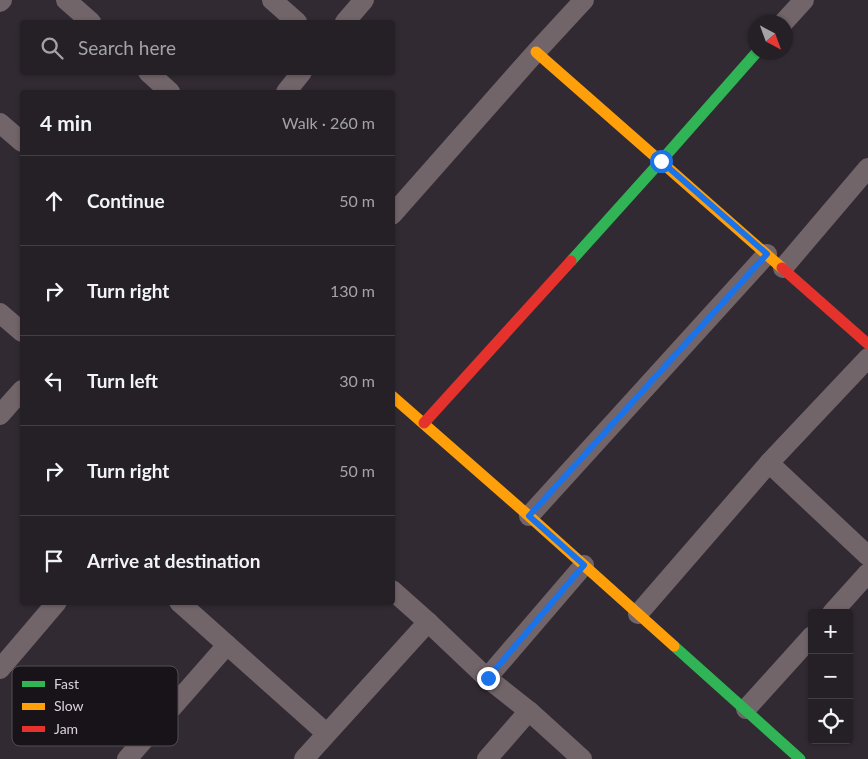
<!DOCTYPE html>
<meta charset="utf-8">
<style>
:root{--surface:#252026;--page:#312d32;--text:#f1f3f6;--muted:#a3a3a7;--line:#423e43}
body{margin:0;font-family:Lato,sans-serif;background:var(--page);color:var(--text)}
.controls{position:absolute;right:15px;bottom:15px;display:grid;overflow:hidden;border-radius:5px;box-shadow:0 1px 4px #0004}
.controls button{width:45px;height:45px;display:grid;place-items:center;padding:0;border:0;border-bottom:1px solid var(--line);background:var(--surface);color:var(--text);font:25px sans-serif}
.compass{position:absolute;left:748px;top:15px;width:45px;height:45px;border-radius:50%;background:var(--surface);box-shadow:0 1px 4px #0004;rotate:139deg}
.stop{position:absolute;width:15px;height:15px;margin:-11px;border:4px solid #1a73e8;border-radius:50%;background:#fff}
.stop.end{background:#1a73e8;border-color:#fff;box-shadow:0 1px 5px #0008}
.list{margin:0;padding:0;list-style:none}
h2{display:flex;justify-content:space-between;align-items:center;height:65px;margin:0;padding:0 20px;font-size:21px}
h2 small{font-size:16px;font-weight:400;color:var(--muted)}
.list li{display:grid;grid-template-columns:32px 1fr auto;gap:15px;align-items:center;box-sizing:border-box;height:90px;padding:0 20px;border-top:1px solid var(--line)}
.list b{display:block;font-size:19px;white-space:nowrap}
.list em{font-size:16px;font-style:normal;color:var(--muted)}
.icon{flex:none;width:28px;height:28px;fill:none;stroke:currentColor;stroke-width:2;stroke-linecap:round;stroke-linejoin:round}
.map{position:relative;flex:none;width:868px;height:759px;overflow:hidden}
.search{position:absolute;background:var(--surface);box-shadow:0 1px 4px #0004;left:20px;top:20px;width:375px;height:55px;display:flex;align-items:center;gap:12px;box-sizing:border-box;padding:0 18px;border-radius:5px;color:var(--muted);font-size:19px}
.panel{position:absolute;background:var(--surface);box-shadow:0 1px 4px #0004;left:20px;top:90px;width:375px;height:515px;border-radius:5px}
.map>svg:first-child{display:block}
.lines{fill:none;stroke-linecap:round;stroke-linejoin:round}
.street{stroke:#726569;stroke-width:20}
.fast{stroke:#30b455;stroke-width:11}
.slow{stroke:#ff9f0a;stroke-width:11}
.jam{stroke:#e5322d;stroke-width:11}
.route{stroke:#1a73e8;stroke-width:6}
.key{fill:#181219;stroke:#524c54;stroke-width:1}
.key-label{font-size:14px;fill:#dad2dc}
</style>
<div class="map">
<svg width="868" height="759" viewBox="0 0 868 759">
<rect width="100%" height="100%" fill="#312a32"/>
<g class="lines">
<g class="street">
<polyline points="66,0 91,22"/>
<polyline points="272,0 297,22"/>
<polyline points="0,2 2,0"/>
<polyline points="345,22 364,0"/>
<polyline points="784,22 804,0"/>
<polyline points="148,72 170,92"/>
<polyline points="286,92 302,72"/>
<polyline points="0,123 22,142"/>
<polyline points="392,215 536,52 584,0"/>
<polyline points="783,268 868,168"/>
<polyline points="0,313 22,332"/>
<polyline points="0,415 22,390"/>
<polyline points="769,463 868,556"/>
<polyline points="529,516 767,254"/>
<polyline points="392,590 428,622 487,678 529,711 582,759"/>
<polyline points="179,602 326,733"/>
<polyline points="832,613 868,573"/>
<polyline points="638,614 769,463 868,358"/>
<polyline points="0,669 57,602"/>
<polyline points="487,678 584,565"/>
<polyline points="746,709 812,636"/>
<polyline points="127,759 227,645"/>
<polyline points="304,759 428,622"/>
<polyline points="487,759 529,711"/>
</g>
<g class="fast">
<polyline points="571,261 661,161 757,52"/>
<polyline points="674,646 800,759"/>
</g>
<g class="slow">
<polyline points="536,52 782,268"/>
<polyline points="392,396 529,516 674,646"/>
</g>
<g class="jam">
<polyline points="782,268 868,344"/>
<polyline points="424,423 571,261"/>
</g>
</g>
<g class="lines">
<polyline class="route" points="488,678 584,565 529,516 767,254 661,161"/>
</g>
<rect x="12" y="666" width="166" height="80" rx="8" class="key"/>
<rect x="22" y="681" width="23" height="6" fill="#30b455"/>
<rect x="22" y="703" width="23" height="7" fill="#ff9f0a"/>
<rect x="22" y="726" width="23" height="6" fill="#e5322d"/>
<g class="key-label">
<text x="54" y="689">Fast</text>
<text x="54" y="711">Slow</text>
<text x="54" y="734">Jam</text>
</g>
</svg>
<div class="controls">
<button>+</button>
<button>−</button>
<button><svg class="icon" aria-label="locate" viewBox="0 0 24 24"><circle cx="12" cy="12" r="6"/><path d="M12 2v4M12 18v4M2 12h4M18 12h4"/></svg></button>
</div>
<svg class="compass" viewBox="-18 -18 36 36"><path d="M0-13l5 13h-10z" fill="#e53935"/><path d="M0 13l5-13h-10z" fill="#a3a3a7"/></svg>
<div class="stop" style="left:661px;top:161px"></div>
<div class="stop end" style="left:488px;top:678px"></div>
<div class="search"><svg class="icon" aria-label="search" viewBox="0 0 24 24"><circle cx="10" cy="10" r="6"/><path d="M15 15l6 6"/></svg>Search here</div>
<section class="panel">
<h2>4 min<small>Walk · 260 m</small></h2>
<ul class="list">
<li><svg class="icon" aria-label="ahead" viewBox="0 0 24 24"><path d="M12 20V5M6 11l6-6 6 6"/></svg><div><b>Continue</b></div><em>50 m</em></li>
<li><svg class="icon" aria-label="right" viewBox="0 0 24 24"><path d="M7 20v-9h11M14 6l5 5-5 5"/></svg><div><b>Turn right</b></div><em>130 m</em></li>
<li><svg class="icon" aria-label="left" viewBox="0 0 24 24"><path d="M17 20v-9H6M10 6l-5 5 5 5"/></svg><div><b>Turn left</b></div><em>30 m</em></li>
<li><svg class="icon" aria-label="right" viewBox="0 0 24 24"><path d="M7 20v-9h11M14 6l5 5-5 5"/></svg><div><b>Turn right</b></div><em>50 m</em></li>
<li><svg class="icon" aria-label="arrive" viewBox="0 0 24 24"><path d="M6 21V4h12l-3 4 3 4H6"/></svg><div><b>Arrive at destination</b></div></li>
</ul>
</section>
</div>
